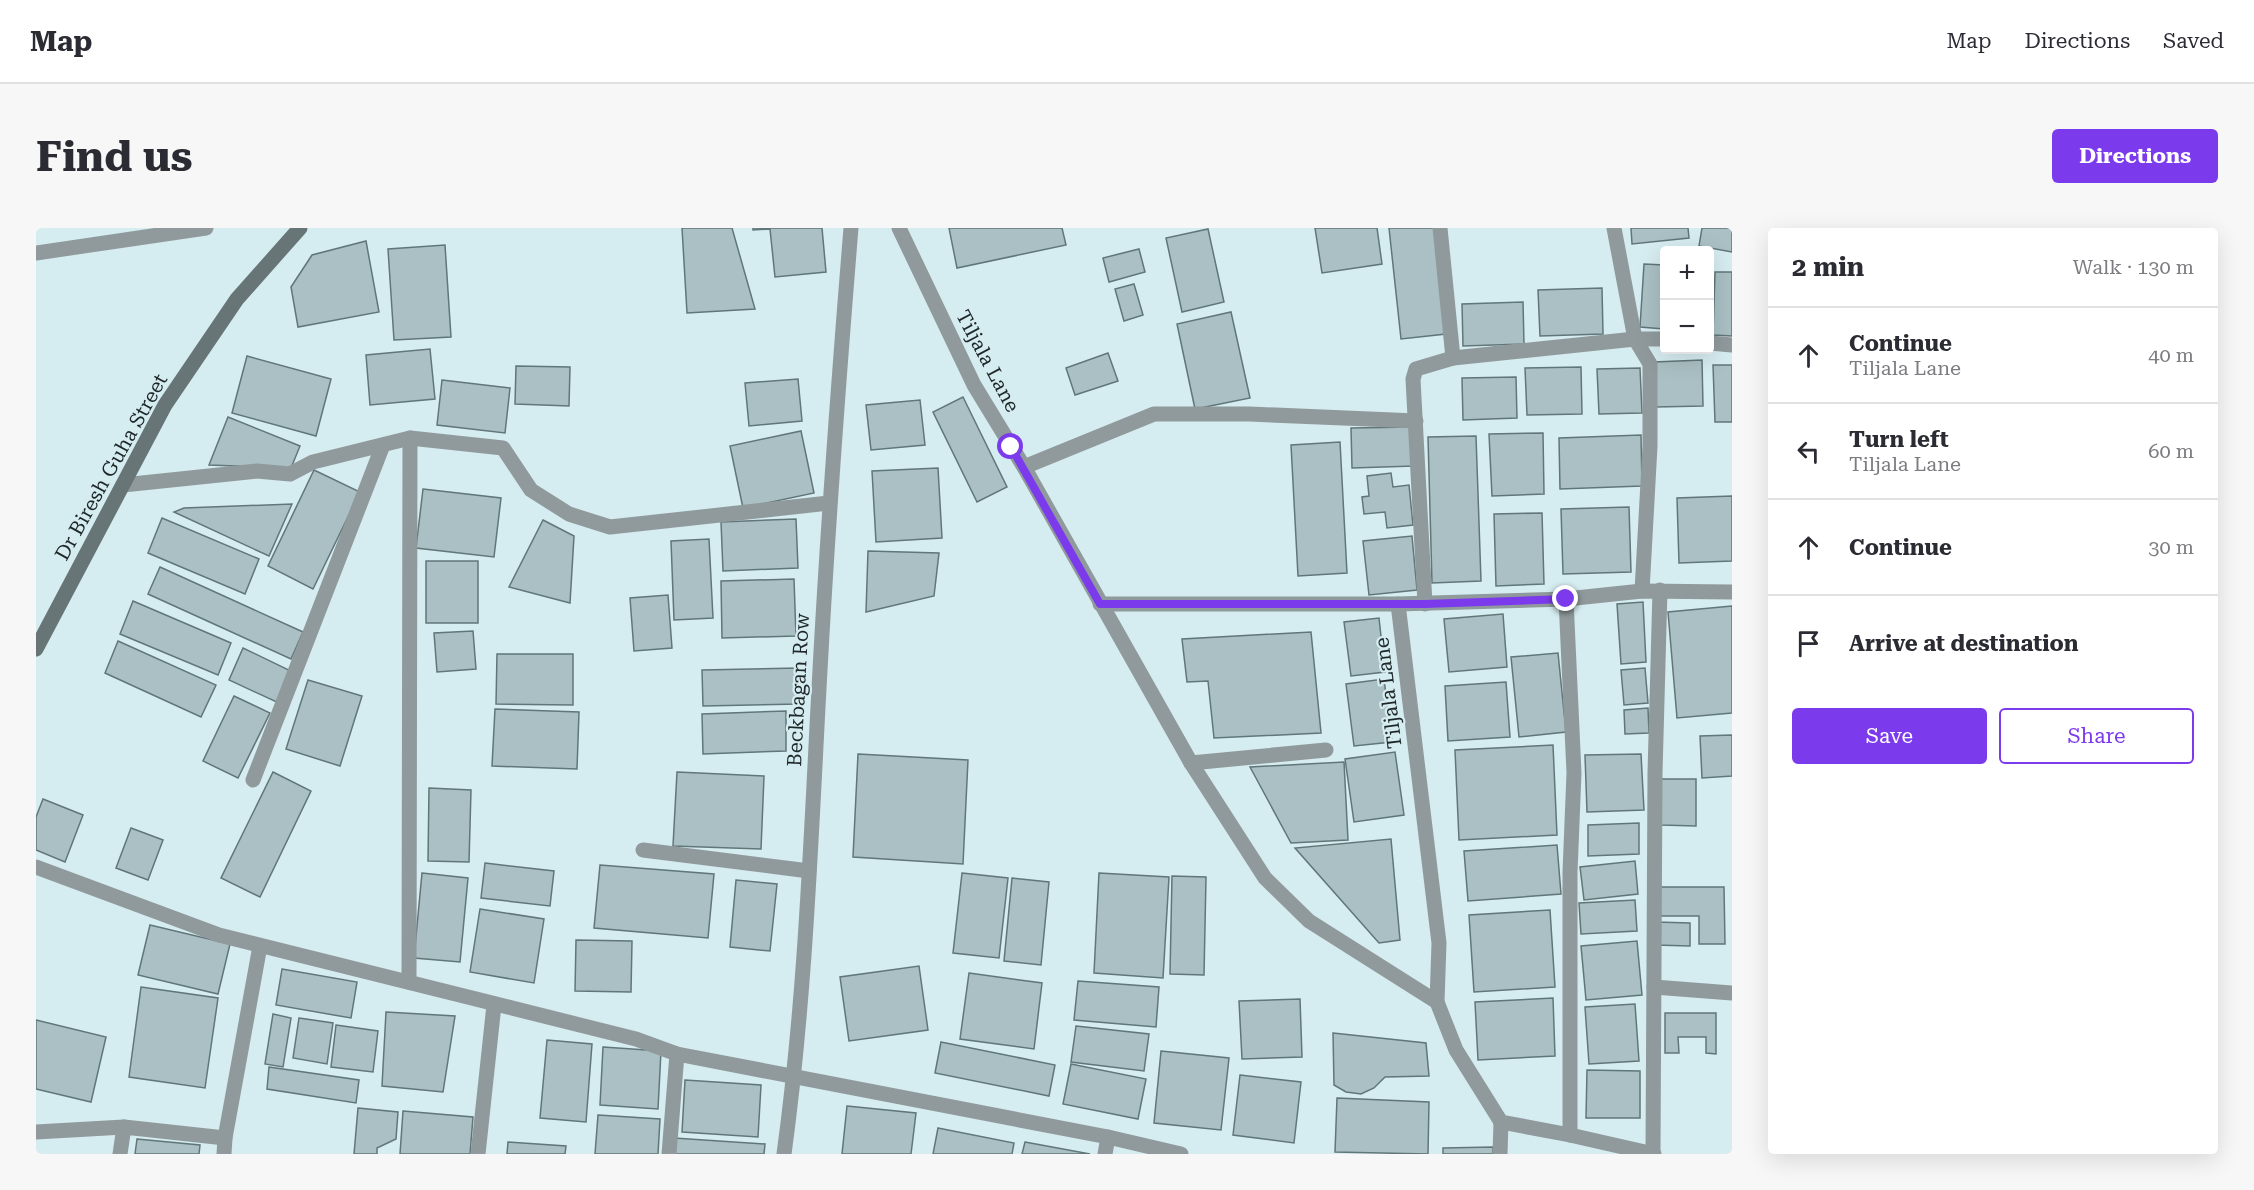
<!DOCTYPE html>
<meta charset="utf-8">
<style>
:root{--surface:#fff;--page:#f7f7f7;--text:#2b2b33;--muted:#7c7c81;--line:#e1e1e2;--accent:#7c3aed}
body{margin:0;font-family:"Roboto Serif",serif;background:var(--page);color:var(--text)}
.controls{position:absolute;right:18px;top:18px;display:grid;overflow:hidden;border-radius:6px;box-shadow:0 6px 24px #0002}
.controls button{width:54px;height:54px;display:grid;place-items:center;padding:0;border:0;border-bottom:2px solid var(--line);background:var(--surface);color:var(--text);font:30px sans-serif}
.stop{position:absolute;width:18px;height:18px;margin:-14px;border:4px solid #7c3aed;border-radius:50%;background:#fff}
.stop.end{background:#7c3aed;border-color:#fff;box-shadow:0 2px 6px #0008}
.list{margin:0;padding:0;list-style:none}
h2{display:flex;justify-content:space-between;align-items:center;height:78px;margin:0;padding:0 24px;font-size:26px}
h2 small{font-size:20px;font-weight:400;color:var(--muted)}
.list li{display:grid;grid-template-columns:39px 1fr auto;gap:18px;align-items:center;box-sizing:border-box;height:96px;padding:0 24px;border-top:2px solid var(--line)}
.list b{display:block;font-size:22px;white-space:nowrap}
.list p{margin:0;font-size:20px;white-space:nowrap;color:var(--muted)}
.list em{font-size:20px;font-style:normal;color:var(--muted)}
.actions{display:flex;gap:12px;padding:18px 24px}
.actions a{flex:1;padding:14px 0;border:2px solid var(--accent);border-radius:6px;text-align:center;font-size:21px;color:var(--accent)}
.actions .main{background:var(--accent);color:#fff}
.icon{flex:none;width:33px;height:33px;fill:none;stroke:currentColor;stroke-width:2;stroke-linecap:round;stroke-linejoin:round}
.map{position:relative;flex:none;width:1696px;height:926px;overflow:hidden;border-radius:6px}
header{display:flex;align-items:center;gap:36px;box-sizing:border-box;height:84px;padding:0 30px;background:var(--surface);border-bottom:2px solid var(--line)}
header strong{font-size:28px}
nav{display:flex;gap:33px;margin-inline-start:auto;font-size:21px}
.intro{display:flex;align-items:center;justify-content:space-between;box-sizing:border-box;height:144px;padding:0 36px}
h1{margin:0;font-size:42px}
.button{padding:15px 27px;border-radius:6px;background:var(--accent);color:#fff;font-size:21px;font-weight:700}
main{display:flex;gap:36px;padding:0 36px}
aside{flex:1;background:var(--surface);border-radius:6px;box-shadow:0 6px 24px #0002}
.map>svg:first-child{display:block}
.building{fill:#aac0c4;stroke:#617679;stroke-width:1.5}
.lines{fill:none;stroke-linecap:round;stroke-linejoin:round}
.service{stroke:#909a9c;stroke-width:15}
.minor{stroke:#909a9c;stroke-width:15}
.secondary{stroke:#677577;stroke-width:15}
.route{stroke:#7c3aed;stroke-width:8}
.labels{text-anchor:middle;stroke-width:4.5;stroke-linejoin:round;paint-order:stroke}
.street-label{font-size:20px;fill:#1e2728;stroke:#d5ecf0}
</style>
<header>
<strong>Map</strong>
<nav><a>Map</a><a>Directions</a><a>Saved</a></nav>
</header>
<div class="intro"><h1>Find us</h1><a class="button">Directions</a></div>
<main>
<div class="map">
<svg width="1696" height="926" viewBox="0 0 1696 926">
<rect width="100%" height="100%" fill="#d5ecf0"/>
<g class="building">
<polygon points="646,0 696,0 719,81 651,85"/>
<polygon points="717,0 786,0 790,44 739,49 734,1 717,2"/>
<polygon points="913,0 1026,0 1030,17 921,40"/>
<polygon points="1279,0 1341,0 1346,36 1286,45"/>
<polygon points="1353,0 1399,0 1410,106 1365,111"/>
<polygon points="1595,0 1652,0 1653,10 1596,16"/>
<polygon points="1666,0 1696,0 1696,24 1663,18"/>
<polygon points="1172,1 1188,74 1146,84 1130,10"/>
<polygon points="330,13 343,84 262,99 255,59 276,27"/>
<polygon points="409,17 415,109 358,112 352,21"/>
<polygon points="1103,21 1109,44 1073,54 1067,30"/>
<polygon points="1608,36 1628,37 1628,101 1604,99"/>
<polygon points="1679,44 1696,44 1696,108 1677,107"/>
<polygon points="1098,56 1107,87 1088,93 1079,61"/>
<polygon points="1566,60 1567,106 1504,108 1502,62"/>
<polygon points="1487,74 1488,116 1427,118 1426,76"/>
<polygon points="1195,84 1214,170 1159,181 1141,96"/>
<polygon points="394,121 399,171 334,177 330,127"/>
<polygon points="1072,125 1082,153 1039,167 1030,140"/>
<polygon points="211,128 295,151 280,208 196,185"/>
<polygon points="1666,132 1667,178 1620,179 1618,134"/>
<polygon points="1677,137 1696,137 1696,194 1679,194"/>
<polygon points="480,138 534,139 533,178 479,176"/>
<polygon points="1545,139 1546,186 1491,187 1489,140"/>
<polygon points="1604,140 1606,185 1563,186 1561,141"/>
<polygon points="1480,149 1481,190 1427,192 1426,150"/>
<polygon points="762,151 766,193 713,198 709,155"/>
<polygon points="406,152 474,160 469,205 401,197"/>
<polygon points="927,169 971,259 941,274 897,184"/>
<polygon points="884,172 889,217 835,222 830,177"/>
<polygon points="192,189 264,218 255,240 173,237"/>
<polygon points="1377,199 1378,238 1316,240 1315,200"/>
<polygon points="765,203 778,265 707,280 694,218"/>
<polygon points="1507,205 1508,266 1456,268 1453,206"/>
<polygon points="1605,207 1606,258 1524,261 1523,210"/>
<polygon points="1440,208 1445,353 1396,355 1392,209"/>
<polygon points="1304,214 1311,345 1262,348 1255,217"/>
<polygon points="902,240 906,310 840,314 836,243"/>
<polygon points="278,242 324,264 277,361 232,338"/>
<polygon points="1355,245 1357,259 1373,257 1377,297 1351,300 1349,284 1328,286 1326,269 1333,268 1331,248"/>
<polygon points="387,261 465,270 458,329 380,320"/>
<polygon points="1696,268 1696,333 1643,335 1641,270"/>
<polygon points="256,276 233,328 138,284 148,280"/>
<polygon points="1593,279 1595,344 1527,346 1525,281"/>
<polygon points="1506,285 1508,356 1460,358 1458,286"/>
<polygon points="126,290 223,331 209,366 112,325"/>
<polygon points="760,291 762,340 687,343 685,294"/>
<polygon points="507,292 538,308 534,375 473,359"/>
<polygon points="1376,308 1381,362 1333,367 1327,313"/>
<polygon points="673,311 677,390 638,392 635,313"/>
<polygon points="832,323 903,325 898,368 830,384"/>
<rect x="390" y="333" width="52" height="62"/>
<polygon points="124,339 267,404 255,431 112,366"/>
<polygon points="758,351 760,408 686,410 685,353"/>
<polygon points="632,367 636,420 598,423 594,370"/>
<polygon points="97,373 195,415 182,447 84,406"/>
<polygon points="1607,374 1610,434 1585,436 1581,376"/>
<polygon points="1696,378 1696,485 1641,490 1632,384"/>
<polygon points="1467,386 1471,439 1413,444 1408,391"/>
<polygon points="1343,390 1349,444 1315,448 1308,394"/>
<polygon points="437,403 440,441 401,444 398,405"/>
<polygon points="1275,404 1285,505 1178,510 1172,453 1151,454 1146,411"/>
<polygon points="82,413 180,457 165,489 69,445"/>
<polygon points="207,420 259,445 245,476 193,452"/>
<polygon points="1522,425 1530,504 1483,509 1475,429"/>
<polygon points="461,426 537,426 537,477 460,476"/>
<polygon points="762,440 763,476 667,478 666,442"/>
<polygon points="1609,440 1612,475 1588,477 1585,442"/>
<polygon points="1348,451 1356,514 1318,518 1310,456"/>
<polygon points="272,452 326,468 304,538 250,521"/>
<polygon points="1470,454 1474,509 1412,513 1409,458"/>
<polygon points="198,468 234,485 202,550 167,533"/>
<polygon points="1612,480 1613,505 1589,506 1588,482"/>
<polygon points="459,481 543,484 541,541 456,538"/>
<polygon points="750,483 750,523 667,526 666,486"/>
<polygon points="1696,507 1696,548 1666,550 1664,508"/>
<polygon points="1517,517 1521,607 1423,612 1419,522"/>
<polygon points="1359,524 1368,587 1318,594 1309,531"/>
<polygon points="822,526 932,532 927,636 817,629"/>
<polygon points="1605,526 1608,582 1551,584 1549,527"/>
<polygon points="1308,534 1312,612 1255,615 1214,539"/>
<polygon points="237,544 275,563 224,669 185,650"/>
<polygon points="641,544 728,548 725,621 637,618"/>
<polygon points="1625,551 1660,551 1660,598 1625,597"/>
<polygon points="393,560 435,562 433,634 392,633"/>
<polygon points="7,571 47,587 29,634 0,622 0,589"/>
<polygon points="1603,595 1603,626 1552,628 1552,597"/>
<polygon points="95,600 127,612 112,652 80,640"/>
<polygon points="1355,611 1364,712 1343,715 1259,620"/>
<polygon points="1521,617 1525,666 1432,673 1428,623"/>
<polygon points="1599,633 1602,666 1548,672 1544,639"/>
<polygon points="449,635 518,643 514,678 445,670"/>
<polygon points="564,637 678,646 672,710 558,700"/>
<polygon points="386,645 432,650 424,734 378,730"/>
<polygon points="926,645 972,650 963,730 917,725"/>
<polygon points="1063,645 1133,649 1127,750 1058,745"/>
<polygon points="1136,648 1170,649 1168,747 1134,746"/>
<polygon points="976,650 1013,654 1005,737 968,733"/>
<polygon points="700,652 741,656 734,723 694,719"/>
<polygon points="1620,659 1688,659 1689,716 1663,716 1663,688 1621,688"/>
<polygon points="1599,672 1601,703 1545,706 1543,675"/>
<polygon points="444,681 508,691 498,755 434,744"/>
<polygon points="1514,682 1519,759 1438,764 1433,687"/>
<polygon points="1620,694 1654,695 1654,718 1619,717"/>
<polygon points="114,697 194,716 182,766 102,747"/>
<polygon points="540,712 596,713 595,764 539,763"/>
<polygon points="1601,713 1606,767 1550,772 1545,718"/>
<polygon points="883,738 892,802 813,813 804,749"/>
<polygon points="246,741 321,754 315,790 240,777"/>
<polygon points="933,745 1006,755 998,821 924,811"/>
<polygon points="1042,753 1123,759 1120,799 1038,792"/>
<polygon points="105,759 182,770 169,860 93,849"/>
<polygon points="1517,770 1519,828 1442,832 1439,774"/>
<polygon points="1264,771 1266,829 1206,831 1203,773"/>
<polygon points="1599,776 1603,833 1553,836 1549,779"/>
<polygon points="350,784 419,788 407,864 346,858"/>
<polygon points="1629,785 1680,785 1680,826 1670,825 1670,809 1642,809 1643,825 1629,825"/>
<polygon points="237,786 255,790 247,839 229,836"/>
<polygon points="263,790 297,795 291,836 257,830"/>
<polygon points="0,792 70,809 55,874 0,861"/>
<polygon points="300,797 342,803 337,844 295,839"/>
<polygon points="1040,798 1113,806 1108,843 1035,834"/>
<polygon points="1297,805 1390,815 1393,848 1349,849 1338,860 1325,866 1310,864 1298,857"/>
<polygon points="511,812 556,816 550,894 504,890"/>
<polygon points="905,814 1019,837 1013,868 899,845"/>
<polygon points="567,819 625,823 622,881 564,877"/>
<polygon points="1125,823 1193,830 1185,902 1118,895"/>
<polygon points="1035,836 1110,851 1102,891 1027,876"/>
<polygon points="233,839 323,852 320,875 231,861"/>
<polygon points="1551,842 1604,843 1604,890 1550,890"/>
<polygon points="1204,847 1265,854 1258,915 1197,907"/>
<polygon points="649,852 725,857 722,909 646,904"/>
<polygon points="1301,870 1393,874 1392,926 1299,924"/>
<polygon points="811,878 880,885 875,926 806,926"/>
<polygon points="322,880 362,884 360,911 341,920 341,926 318,926"/>
<polygon points="367,883 437,889 434,926 364,926"/>
<polygon points="562,887 624,891 622,926 559,926"/>
<polygon points="902,900 978,915 976,926 897,926"/>
<polygon points="638,910 729,916 728,926 637,926"/>
<polygon points="101,911 164,917 163,926 99,926"/>
<polygon points="472,914 530,918 529,926 471,926"/>
<polygon points="989,914 1054,926 986,926"/>
<polygon points="1457,919 1457,926 1407,926 1407,920"/>
</g>
<g class="lines">
<polyline class="service" points="1072,909 1145,926"/>
<g class="minor">
<polyline points="863,0 938,157 988,239 1155,535 1229,650 1273,693 1401,774 1420,822 1465,894 1534,907 1618,926"/>
<polyline points="1404,0 1417,130 1599,111 1628,111"/>
<polyline points="1578,0 1599,111 1614,136 1614,218 1606,363"/>
<polyline points="0,25 170,0"/>
<polyline points="1674,115 1696,117"/>
<polyline points="988,239 1118,186 1213,186 1380,193"/>
<polyline points="87,257 221,243 254,246 277,234 374,210 467,220 495,262 533,286 574,299 793,275"/>
<polyline points="1530,371 1538,545 1534,644 1534,907"/>
<polyline points="1064,376 1362,376 1403,715 1401,774"/>
<polyline points="1362,376 1530,371 1606,363 1696,364"/>
<polyline points="1389,376 1377,151 1380,141 1417,130"/>
<polyline points="1155,535 1290,522"/>
<polyline points="217,552 347,217"/>
<polyline points="607,622 773,643"/>
<polyline points="0,639 183,707 600,811 641,826 1072,909 1069,926"/>
<polyline points="373,754 374,210"/>
<polyline points="1618,759 1696,765"/>
<polyline points="0,904 88,899"/>
<polyline points="84,926 88,899 189,910"/>
<polyline points="188,926 189,910 224,718"/>
<polyline points="442,926 458,777"/>
<polyline points="633,926 641,826"/>
<path d="M748,926c22,-161 27,-322 36,-484 8,-147 19,-295 31,-442"/>
<polyline points="1464,926 1465,894"/>
<polyline points="1617,926 1619,545 1624,362"/>
</g>
<polyline class="secondary" points="0,421 129,177 201,71 264,0"/>
</g>
<g class="lines">
<polyline class="route" points="975,219 1064,376 1389,376 1530,371"/>
</g>
<g class="labels">
<g class="street-label">
<text transform="translate(952 133) rotate(62)" y="7">Tiljala Lane</text>
<text transform="translate(75 239) rotate(-61)" y="7">Dr Biresh Guha Street</text>
<text transform="translate(762 462) rotate(-87)" y="7">Beckbagan Row</text>
<text transform="translate(1352 465) rotate(-97)" y="7">Tiljala Lane</text>
</g>
</g>
</svg>
<div class="controls">
<button>+</button>
<button>−</button>
</div>
<div class="stop" style="left:975px;top:219px"></div>
<div class="stop end" style="left:1530px;top:371px"></div>
</div>
<aside>
<h2>2 min<small>Walk · 130 m</small></h2>
<ul class="list">
<li><svg class="icon" aria-label="ahead" viewBox="0 0 24 24"><path d="M12 20V5M6 11l6-6 6 6"/></svg><div><b>Continue</b><p>Tiljala Lane</p></div><em>40 m</em></li>
<li><svg class="icon" aria-label="left" viewBox="0 0 24 24"><path d="M17 20v-9H6M10 6l-5 5 5 5"/></svg><div><b>Turn left</b><p>Tiljala Lane</p></div><em>60 m</em></li>
<li><svg class="icon" aria-label="ahead" viewBox="0 0 24 24"><path d="M12 20V5M6 11l6-6 6 6"/></svg><div><b>Continue</b></div><em>30 m</em></li>
<li><svg class="icon" aria-label="arrive" viewBox="0 0 24 24"><path d="M6 21V4h12l-3 4 3 4H6"/></svg><div><b>Arrive at destination</b></div></li>
</ul>
<div class="actions"><a class="main">Save</a><a>Share</a></div>
</aside>
</main>
